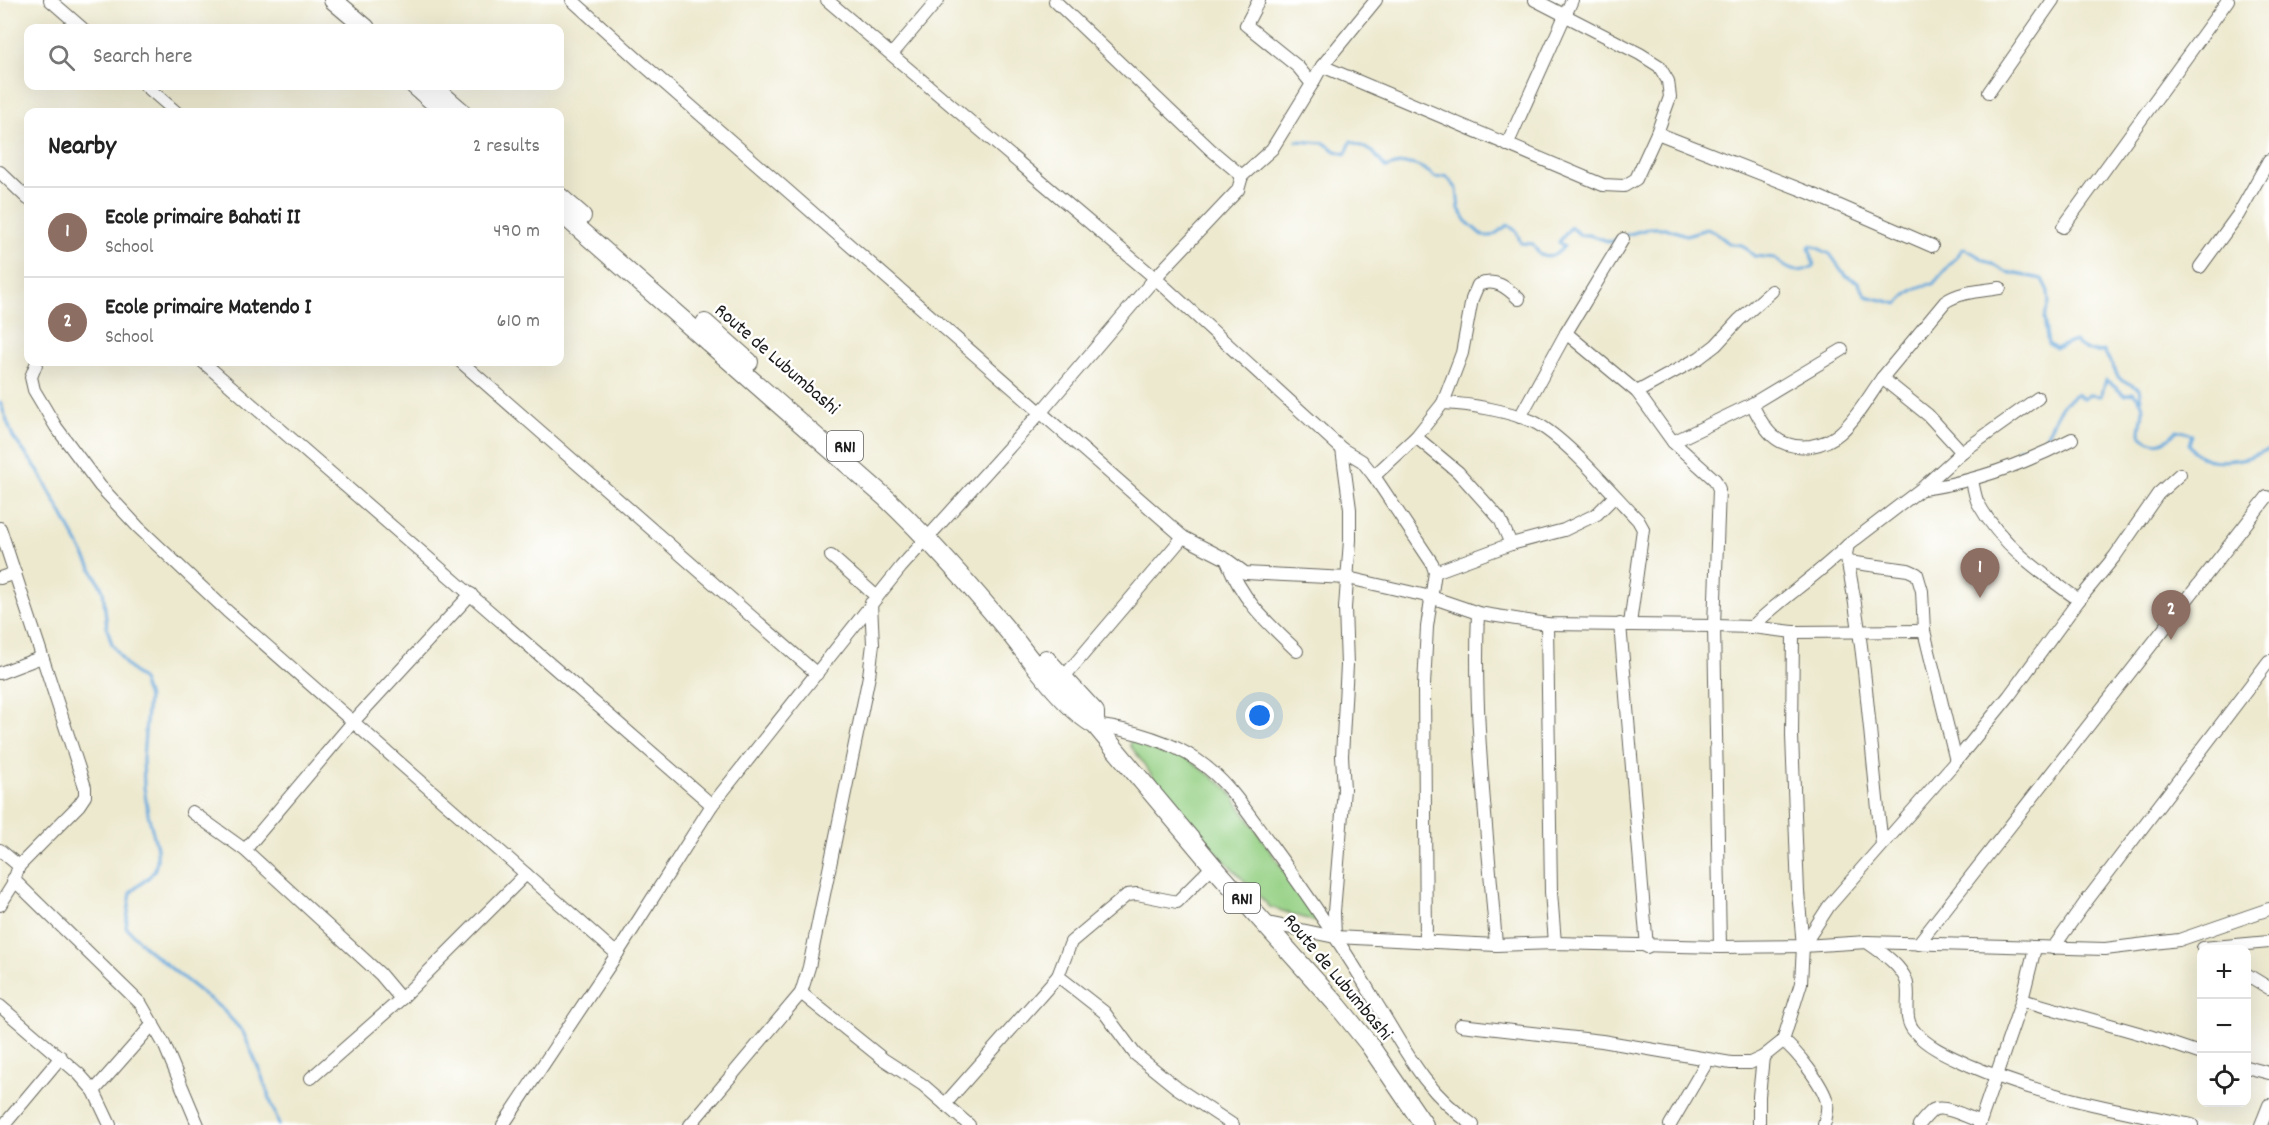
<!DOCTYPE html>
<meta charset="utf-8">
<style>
:root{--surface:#fff;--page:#f6f6f6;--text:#222;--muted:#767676;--line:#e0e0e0;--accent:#2563eb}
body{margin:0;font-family:Dekko,sans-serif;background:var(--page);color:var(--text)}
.controls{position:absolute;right:18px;bottom:18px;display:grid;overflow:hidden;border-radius:12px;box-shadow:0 6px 24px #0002}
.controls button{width:54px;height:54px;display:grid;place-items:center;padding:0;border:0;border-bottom:2px solid var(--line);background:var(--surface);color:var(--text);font:30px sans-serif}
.you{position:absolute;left:1260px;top:716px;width:21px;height:21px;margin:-15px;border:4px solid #fff;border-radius:50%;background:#1a73e8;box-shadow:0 0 0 9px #1a73e833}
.badge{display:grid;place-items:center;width:39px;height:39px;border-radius:50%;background:var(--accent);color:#fff;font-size:20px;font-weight:700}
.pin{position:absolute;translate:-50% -50px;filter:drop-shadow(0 2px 3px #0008)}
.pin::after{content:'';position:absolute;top:32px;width:21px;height:18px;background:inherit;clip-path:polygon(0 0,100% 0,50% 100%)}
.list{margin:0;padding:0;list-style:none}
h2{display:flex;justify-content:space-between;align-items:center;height:78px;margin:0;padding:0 24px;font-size:26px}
h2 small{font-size:20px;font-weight:400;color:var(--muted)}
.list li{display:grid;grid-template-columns:39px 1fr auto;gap:18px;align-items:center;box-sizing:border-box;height:90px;padding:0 24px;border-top:2px solid var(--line)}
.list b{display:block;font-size:22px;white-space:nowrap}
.list p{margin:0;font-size:20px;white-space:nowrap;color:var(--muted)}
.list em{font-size:20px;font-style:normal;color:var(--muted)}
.icon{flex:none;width:33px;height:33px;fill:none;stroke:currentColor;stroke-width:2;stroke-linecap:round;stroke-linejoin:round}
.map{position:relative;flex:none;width:2269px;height:1125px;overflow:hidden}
.search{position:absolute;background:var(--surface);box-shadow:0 6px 24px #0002;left:24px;top:24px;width:540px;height:66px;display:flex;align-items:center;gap:15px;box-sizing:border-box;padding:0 21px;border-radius:12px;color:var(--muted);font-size:22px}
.panel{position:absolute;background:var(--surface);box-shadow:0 6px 24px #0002;left:24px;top:108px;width:540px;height:258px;border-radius:12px}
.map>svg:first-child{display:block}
.green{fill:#95d084;stroke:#587650;stroke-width:1.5}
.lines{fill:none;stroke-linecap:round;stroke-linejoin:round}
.stream{stroke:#68a9dc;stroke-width:3}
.minor-casing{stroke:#65645b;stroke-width:14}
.highway-casing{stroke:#65645b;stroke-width:20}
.minor{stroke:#fff;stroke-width:12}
.highway{stroke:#fff;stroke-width:18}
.labels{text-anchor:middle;stroke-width:5;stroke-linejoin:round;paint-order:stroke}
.shield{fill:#fff;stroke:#606060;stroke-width:1.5}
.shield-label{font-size:18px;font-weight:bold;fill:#1c1c1c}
.street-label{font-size:20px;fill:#1c1c1c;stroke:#fff}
</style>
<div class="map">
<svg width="2269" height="1125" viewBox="0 0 2269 1125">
<rect width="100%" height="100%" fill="#fff"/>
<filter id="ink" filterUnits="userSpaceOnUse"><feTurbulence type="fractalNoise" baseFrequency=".0167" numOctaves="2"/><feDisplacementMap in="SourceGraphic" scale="12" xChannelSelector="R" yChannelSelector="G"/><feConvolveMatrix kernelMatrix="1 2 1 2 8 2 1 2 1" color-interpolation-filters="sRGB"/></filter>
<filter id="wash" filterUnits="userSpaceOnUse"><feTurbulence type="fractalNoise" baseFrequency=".008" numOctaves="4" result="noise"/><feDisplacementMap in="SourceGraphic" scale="24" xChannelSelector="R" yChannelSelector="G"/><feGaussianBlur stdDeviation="1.35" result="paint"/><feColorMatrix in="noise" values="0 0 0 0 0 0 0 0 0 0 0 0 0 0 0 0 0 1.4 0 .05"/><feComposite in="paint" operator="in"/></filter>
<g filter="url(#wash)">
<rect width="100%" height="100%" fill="#ede9cf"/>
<polygon class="green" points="1131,736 1178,751 1228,789 1320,923 1270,907 1182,817 1130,745"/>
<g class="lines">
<g class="stream">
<path d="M1297,141l27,2 12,8 10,3 5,-13 22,11 13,16c20,-8 33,-5 50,10l10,-2 11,13 2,20 9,14 15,13h9l16,-11 8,6 5,12 12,1 7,11c12,2 16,1 24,-9l-5,-4 12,-15 9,8h9l22,7 6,-3"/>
<path d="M1626,235l25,-7h14l21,7 21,-6 9,4 14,11 12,1 12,11 21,2c13,13 22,17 39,8l-5,-19 2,-2 19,9 15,21 13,7 8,14 32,8c10,-12 20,-19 35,-20l31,-36 42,24 36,7 6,12 1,13 -5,14 4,26 8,4 19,-7c6,7 19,14 29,10l15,27 20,11 2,10"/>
<polyline points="0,402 13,437 38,470 103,590 107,628 112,644 127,666 142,680 148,698 143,758 144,787 148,814 157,848 157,861 155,869 150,876 131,892 126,927 147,949 222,1009 243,1032 261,1074 279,1125"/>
<path d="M2017,449l25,-5 20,-39 14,-11 8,5 5,-4 12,1 5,-16 19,15 8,-2c17,13 7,23 7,41 14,13 25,11 37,-4l15,4 -3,10c10,21 37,18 57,14 8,-2 15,-7 23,-8"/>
</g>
</g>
</g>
<g filter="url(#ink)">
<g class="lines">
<g class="minor-casing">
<g id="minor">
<polyline points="50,0 82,28"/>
<polyline points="572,0 637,59 1183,537 1226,559 1245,573 1348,578 1431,597 1478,613 1547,624 1714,626 1752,627 1793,632 1924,631"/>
<polyline points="827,0 1155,278 1342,449 1362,461 1374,476 1432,563 1435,572 1427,627 1424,686 1426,942"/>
<polyline points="1055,1 1210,149 1242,176"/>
<polyline points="892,54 938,0"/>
<polyline points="1322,66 1603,185 1624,186 1636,179 1657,133 1670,97 1668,81 1659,66 1640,54 1535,0"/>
<polyline points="1312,84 1322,66 1376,0"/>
<polyline points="146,86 176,112"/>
<polyline points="1989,92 2053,0"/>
<polyline points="1657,133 1810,193 1932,246"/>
<polyline points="1507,145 1572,0"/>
<polyline points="0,172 28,199"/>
<polyline points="2063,227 2228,0"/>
<polyline points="2200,267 2238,215 2269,160"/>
<polyline points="1566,333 1637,392 1673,442 1715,480 1719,489 1714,626 1720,947"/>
<polyline points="37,362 31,377 34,390 56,427 100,486 138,527 227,611 617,954"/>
<polyline points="203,362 712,805"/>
<polyline points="461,362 817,674"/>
<polyline points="1637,392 1699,358 1716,345 1739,320 1772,291"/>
<path d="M1443,403l19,-50 10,-54 6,-14c18,-7 28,2 41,14"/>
<path d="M1752,404c13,27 25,46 59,42 11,-2 20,-5 29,-13 17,-15 29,-37 42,-55"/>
<polyline points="1520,417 1566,333 1623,239"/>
<path d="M1416,437l27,-34c27,1 66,8 91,19 32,16 78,71 104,98l5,9 -13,95"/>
<polyline points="1673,442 1752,404 1842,350"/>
<path d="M1962,452l-34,-37 -46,-37 63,-76c16,-11 37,-11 55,-14"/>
<polyline points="1374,476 1416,437 1458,472 1500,519 1511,544"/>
<path d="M1972,481c2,7 3,16 6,22 23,42 63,70 101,97"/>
<path d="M1922,489c54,-7 102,-25 150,-50"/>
<polyline points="0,528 85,787 85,796 79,805 19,866 12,886 0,905"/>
<polyline points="831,556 877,597"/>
<path d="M1227,561c17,42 39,60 70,90"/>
<polyline points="1848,562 1908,570 1917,574 1922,591 1924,631 1956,761"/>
<polyline points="1435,572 1511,544 1564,530 1597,514 1615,496"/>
<polyline points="0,578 15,573"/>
<path d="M1478,613c-5,110 10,222 18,332"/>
<polyline points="1547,624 1551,892 1555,943"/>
<polyline points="1620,624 1647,947"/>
<path d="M1752,627c30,-29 66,-52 96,-82"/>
<polyline points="0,673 42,657"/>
<polyline points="1063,678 1183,537"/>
<path d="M1095,725c36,5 71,14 102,35 31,21 50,52 72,82 38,52 74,104 106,159 31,50 48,89 98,124"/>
<polyline points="192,812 245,850 380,974 401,999"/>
<path d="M1882,844c-12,-97 -16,-194 -36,-290l2,-9 73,-56 41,-37 76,-54"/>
<polyline points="0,850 19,866"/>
<polyline points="245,850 352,723 471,594"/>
<polyline points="1213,866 1177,902 1137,894 1127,895 1071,942 1058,976 1104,1012 1135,1054 1177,1088 1233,1125"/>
<polyline points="13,879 141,1004 164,1044 198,1125"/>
<polyline points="1263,922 1335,937 1496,945 1555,943 1720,947 1803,946 1867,942 2105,949 2179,940 2269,909"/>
<polyline points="1335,936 1334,912 1344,789 1342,756 1347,665 1345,608 1350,540 1350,509 1342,449"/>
<path d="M1867,942c13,10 32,21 39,38 6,16 -5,38 9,52 14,16 35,24 54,33 71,31 148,45 223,60"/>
<polyline points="1918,944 2267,497"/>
<polyline points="1803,946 1829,906 1956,761 2009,696 2079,600 2115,556 2158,494 2180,474"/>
<polyline points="2053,948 2085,903 2269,661"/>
<polyline points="2203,948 2269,942"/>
<polyline points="2246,974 2269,988"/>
<polyline points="801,993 883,1059 923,1085 969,1125"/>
<polyline points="2022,1000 2149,1036 2202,1054"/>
<polyline points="0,1006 79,1074 94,1091 110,1125"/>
<polyline points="1461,1025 1602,1041 1731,1063 1750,1063 1763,1057 1783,1041 1801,983 1803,946 1798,892 1792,736 1793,632"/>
<path d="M1783,1041c13,9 40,44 44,61 1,7 -1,16 -3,23"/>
<polyline points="2246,1067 2269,1073"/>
<polyline points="311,1078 401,999 526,874"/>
<polyline points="94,1091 153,1024"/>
<polyline points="945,1104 1058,976"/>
<polyline points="4,1125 61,1057"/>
<polyline points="503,1125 617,954 712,805 901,567 1041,412 1155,278 1238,190 1242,176 1272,149 1312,84 1298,67 1246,25 1259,0"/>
<polyline points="690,1125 801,993 809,967 869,676 873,644 871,603"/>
<polyline points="1670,1125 1708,1060"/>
<polyline points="1759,1125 1759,1096 1763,1057"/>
<path d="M1919,1125c4,-5 9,-11 14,-15 11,-6 37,8 47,12"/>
<polyline points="1979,1125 2022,1000 2035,948"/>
<polyline points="2261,1125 2269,1105"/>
</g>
</g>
<g class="highway-casing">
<g id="highway">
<polyline points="333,0 366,28"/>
<polyline points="415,86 445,112"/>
<polyline points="439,92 462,112"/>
<polyline points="560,197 582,216"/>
<path d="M560,212l326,286c44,42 83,86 122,133 21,26 59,80 87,94l118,141 125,140 30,37 56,82"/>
<polyline points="705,323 749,362"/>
<polyline points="1046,659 1095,712 1095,725"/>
</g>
</g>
<use href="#minor" class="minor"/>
<use href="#highway" class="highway"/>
</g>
</g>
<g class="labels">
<g class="shield">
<rect x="827" y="431" width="36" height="30" rx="4.5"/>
<rect x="1224" y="883" width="36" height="30" rx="4.5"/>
</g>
<g class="shield-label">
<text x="845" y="452">RN1</text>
<text x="1242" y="904">RN1</text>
</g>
<g class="street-label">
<text transform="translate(778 358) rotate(41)" y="7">Route de Lubumbashi</text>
<text transform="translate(1339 976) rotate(50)" y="7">Route de Lubumbashi</text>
</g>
</g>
</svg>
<div class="controls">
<button>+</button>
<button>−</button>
<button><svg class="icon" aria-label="locate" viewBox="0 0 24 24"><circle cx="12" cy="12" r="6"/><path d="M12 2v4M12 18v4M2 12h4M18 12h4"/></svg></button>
</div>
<div class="you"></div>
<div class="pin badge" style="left:1980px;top:598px;background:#8d6e63">1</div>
<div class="pin badge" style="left:2171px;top:640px;background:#8d6e63">2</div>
<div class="search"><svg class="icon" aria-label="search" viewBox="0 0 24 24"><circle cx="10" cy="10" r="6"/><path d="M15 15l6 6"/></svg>Search here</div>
<section class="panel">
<h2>Nearby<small>2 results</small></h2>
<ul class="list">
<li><span class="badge" style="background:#8d6e63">1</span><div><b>Ecole primaire Bahati II</b><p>School</p></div><em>490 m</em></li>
<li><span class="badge" style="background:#8d6e63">2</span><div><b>Ecole primaire Matendo I</b><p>School</p></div><em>610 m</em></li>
</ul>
</section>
</div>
